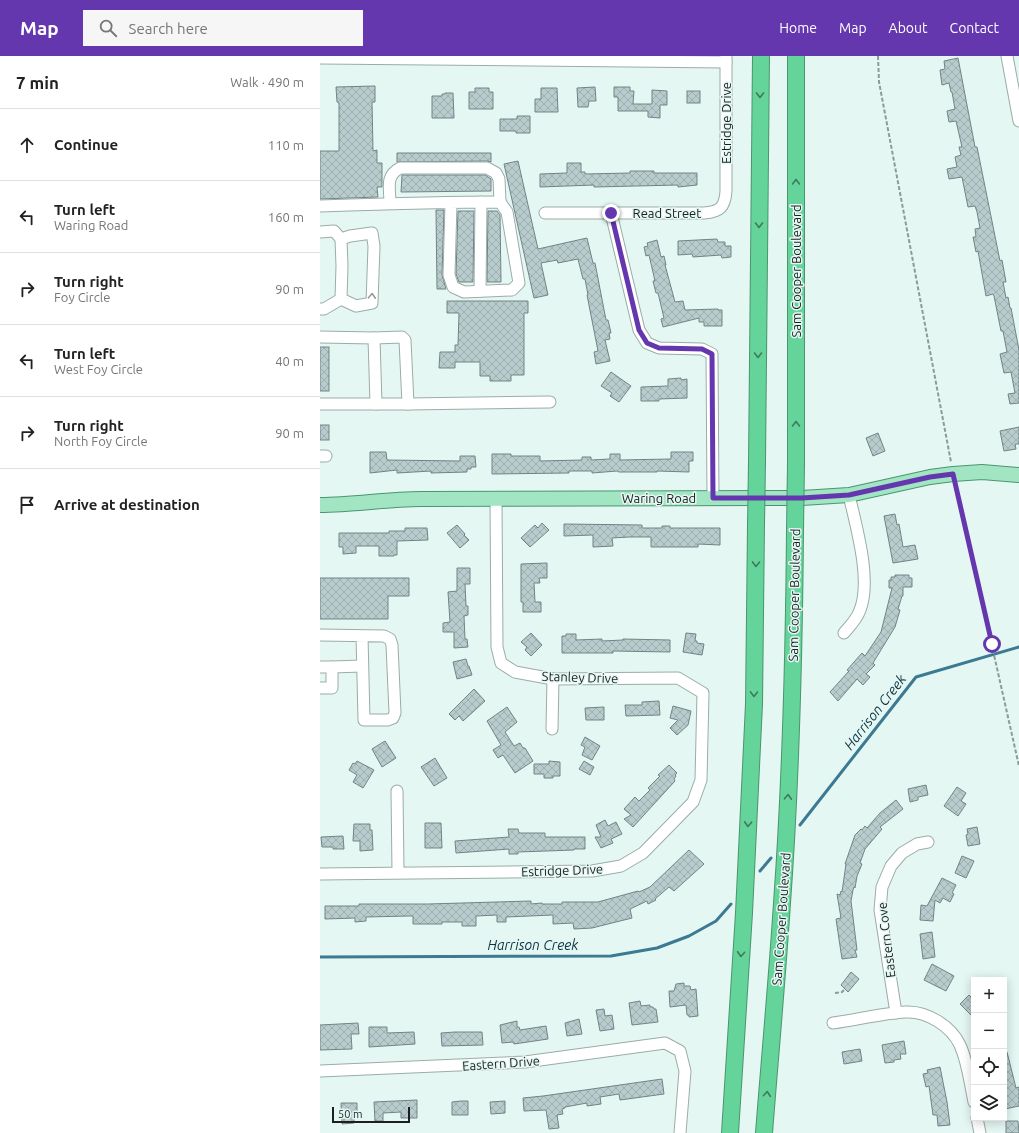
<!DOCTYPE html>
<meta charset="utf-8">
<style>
:root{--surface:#fff;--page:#f6f6f6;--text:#222;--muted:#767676;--line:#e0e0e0;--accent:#6437af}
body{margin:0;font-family:Ubuntu,sans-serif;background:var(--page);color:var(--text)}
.controls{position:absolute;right:12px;bottom:12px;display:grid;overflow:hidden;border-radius:0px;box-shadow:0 2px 10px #0003}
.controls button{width:36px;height:36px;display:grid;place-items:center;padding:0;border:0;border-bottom:1px solid var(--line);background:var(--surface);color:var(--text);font:20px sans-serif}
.scale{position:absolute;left:12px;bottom:10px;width:78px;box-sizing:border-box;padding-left:4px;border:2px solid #19201f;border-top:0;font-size:11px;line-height:14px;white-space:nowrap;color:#19201f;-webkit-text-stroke:3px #e5f7f3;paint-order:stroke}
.stop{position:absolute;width:12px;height:12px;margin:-9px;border:3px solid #6437af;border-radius:50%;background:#fff}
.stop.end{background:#6437af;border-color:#fff;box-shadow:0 1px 4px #0008}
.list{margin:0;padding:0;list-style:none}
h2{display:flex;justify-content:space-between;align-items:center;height:52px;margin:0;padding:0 16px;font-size:17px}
h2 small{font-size:13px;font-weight:400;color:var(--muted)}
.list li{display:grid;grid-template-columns:26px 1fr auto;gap:12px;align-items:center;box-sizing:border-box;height:72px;padding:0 16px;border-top:1px solid var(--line)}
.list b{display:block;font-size:15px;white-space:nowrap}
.list p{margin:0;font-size:13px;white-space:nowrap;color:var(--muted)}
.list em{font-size:13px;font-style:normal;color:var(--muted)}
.icon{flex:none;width:22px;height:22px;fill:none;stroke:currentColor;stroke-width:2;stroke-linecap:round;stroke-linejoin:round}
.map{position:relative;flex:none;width:699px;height:1077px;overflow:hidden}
header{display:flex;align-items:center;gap:24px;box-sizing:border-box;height:56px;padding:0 20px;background:var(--accent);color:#fff}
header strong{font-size:19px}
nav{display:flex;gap:22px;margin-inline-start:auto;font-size:14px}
.search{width:280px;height:36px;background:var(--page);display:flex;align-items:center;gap:10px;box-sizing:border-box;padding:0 14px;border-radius:0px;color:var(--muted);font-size:15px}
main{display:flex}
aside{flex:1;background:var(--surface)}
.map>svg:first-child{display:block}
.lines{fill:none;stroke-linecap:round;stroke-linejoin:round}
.stream{stroke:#3b7a92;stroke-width:3}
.building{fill:url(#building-cross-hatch);stroke:#728385}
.minor-casing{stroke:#9baca8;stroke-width:13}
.major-casing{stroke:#4a956f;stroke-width:16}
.highway-casing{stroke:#4a956f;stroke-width:18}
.path{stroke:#8d9b98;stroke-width:2;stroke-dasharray:4 2;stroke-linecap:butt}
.minor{stroke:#fff;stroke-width:11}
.major{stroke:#a2e5c2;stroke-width:14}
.highway{stroke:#64d49a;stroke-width:16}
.highway-bridge-casing{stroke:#4a956f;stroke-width:18;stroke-linecap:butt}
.highway-bridge{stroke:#64d49a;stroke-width:16}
.oneway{stroke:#3e7a5c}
.oneway2{stroke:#989b9a}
.route{stroke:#6437af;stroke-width:5}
.labels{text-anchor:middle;stroke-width:3;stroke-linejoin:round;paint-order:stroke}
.street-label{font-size:13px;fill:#19201f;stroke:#e5f7f3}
.water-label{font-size:14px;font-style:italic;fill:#0a3342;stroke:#e5f7f3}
</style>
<header>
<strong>Map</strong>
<div class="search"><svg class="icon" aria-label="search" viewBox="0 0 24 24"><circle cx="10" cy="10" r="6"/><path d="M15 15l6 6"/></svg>Search here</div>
<nav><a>Home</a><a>Map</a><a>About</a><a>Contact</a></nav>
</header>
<main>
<aside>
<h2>7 min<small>Walk · 490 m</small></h2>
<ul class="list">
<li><svg class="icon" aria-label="ahead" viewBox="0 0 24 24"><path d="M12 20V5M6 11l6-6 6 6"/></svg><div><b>Continue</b></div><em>110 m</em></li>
<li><svg class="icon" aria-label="left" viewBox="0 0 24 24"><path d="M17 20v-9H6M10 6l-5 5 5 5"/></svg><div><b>Turn left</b><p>Waring Road</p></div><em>160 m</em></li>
<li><svg class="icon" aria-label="right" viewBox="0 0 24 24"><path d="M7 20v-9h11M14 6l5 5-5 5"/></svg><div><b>Turn right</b><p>Foy Circle</p></div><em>90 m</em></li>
<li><svg class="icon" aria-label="left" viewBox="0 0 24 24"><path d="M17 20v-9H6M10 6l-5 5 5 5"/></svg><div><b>Turn left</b><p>West Foy Circle</p></div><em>40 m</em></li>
<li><svg class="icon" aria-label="right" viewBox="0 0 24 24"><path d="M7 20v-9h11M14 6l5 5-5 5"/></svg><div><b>Turn right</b><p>North Foy Circle</p></div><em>90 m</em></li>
<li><svg class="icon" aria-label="arrive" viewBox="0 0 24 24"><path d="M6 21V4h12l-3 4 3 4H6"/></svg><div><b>Arrive at destination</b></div></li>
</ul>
</aside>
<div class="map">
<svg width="699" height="1077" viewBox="0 0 699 1077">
<defs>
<pattern id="building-cross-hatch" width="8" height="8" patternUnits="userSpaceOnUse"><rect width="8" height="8" fill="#b9cccd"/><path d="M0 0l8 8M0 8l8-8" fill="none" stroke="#9eafb0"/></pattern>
</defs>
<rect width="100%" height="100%" fill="#e5f7f3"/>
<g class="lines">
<g class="stream">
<polyline points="480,769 596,621 699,591"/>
<polyline points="440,815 451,802"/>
<polyline points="0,901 291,900 337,892 369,880 396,865 411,848"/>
</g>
</g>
<g class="building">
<polygon points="638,2 655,91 657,91 680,205 682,204 686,226 683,226 686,242 688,241 690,252 691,252 699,294 699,347 690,348 688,338 695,337 691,316 684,317 680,298 687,296 683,275 681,275 674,240 673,238 666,240 658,195 656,196 653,181 656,181 655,173 660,172 657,156 655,150 648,151 642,121 629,123 627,113 637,111 635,101 641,99 639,91 642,91 636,65 629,66 627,55 635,53 632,36 631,36 629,27 622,29 620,14 625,13 624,5"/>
<polygon points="55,30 55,46 52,46 53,95 57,94 57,107 62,107 62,131 57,131 58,141 0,143 0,95 19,95 19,47 17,46 16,31"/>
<polygon points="275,31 276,45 269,45 268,51 258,51 257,32"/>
<polygon points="294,31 310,31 310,35 314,35 313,48 332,48 332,34 347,35 347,49 340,49 340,62 328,61 328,55 298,55 298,41 294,41"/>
<polygon points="155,32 169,32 169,36 173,36 173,53 149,53 149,36 155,36"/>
<polygon points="221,32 237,32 238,56 215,56 215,43 221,43"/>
<rect x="367" y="35" width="13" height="12"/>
<polygon points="125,37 133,37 134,62 112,62 112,40 122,40 122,38 125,38"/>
<polygon points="197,60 210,60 210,77 196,77 196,75 180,75 180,63 197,63"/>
<polygon points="77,97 171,97 171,106 167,105 77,106"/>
<polygon points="198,105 218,193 267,182 273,207 275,207 286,264 288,264 291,277 289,277 290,283 285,284 290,305 276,308 274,296 278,295 267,239 268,239 265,223 263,223 258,203 238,207 237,204 221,207 228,239 214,242 184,108"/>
<polygon points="247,107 261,107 261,116 265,116 265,118 310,117 310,115 334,115 334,117 377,117 377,129 358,131 358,129 274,131 274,129 220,131 220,118 247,117"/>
<polygon points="82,119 165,119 171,123 171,135 81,136"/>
<polygon points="116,154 124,154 122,219 126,233 117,233"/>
<polygon points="138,155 154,155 153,226 139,226 136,218"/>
<polygon points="168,155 177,155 180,159 181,226 167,226"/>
<polygon points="397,183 398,186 405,186 405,190 411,190 411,201 402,202 401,199 373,201 372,198 358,199 358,185"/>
<polygon points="337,184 341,201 344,200 346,209 345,209 355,246 363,245 365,254 398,253 398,254 402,254 402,270 384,270 384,266 379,266 379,262 343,271 341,263 344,262 338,237 336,237 333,225 335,225 329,199 326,200 324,191 328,190 327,187"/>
<polygon points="127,245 208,245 208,257 204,257 204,319 191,319 191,325 170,325 170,320 160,320 160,306 135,306 135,312 119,312 120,296 135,296 135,289 138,289 139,257 127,257"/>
<rect x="0" y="291" width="9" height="44"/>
<polygon points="291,316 311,330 299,346 290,340 292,337 281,330"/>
<polygon points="361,322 361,324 367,323 367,342 339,343 339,345 321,345 321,331 348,330 348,323"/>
<rect x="0" y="369" width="9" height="15"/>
<polygon points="699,371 699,388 695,388 696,393 684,395 680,375"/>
<polygon points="558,377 565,395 553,400 546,382"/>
<polygon points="50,396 66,396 67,404 140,405 140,400 155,400 156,411 151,411 151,413 147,413 147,416 111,417 111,415 77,417 77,414 50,417"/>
<polygon points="351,396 373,396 373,405 369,405 369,416 337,415 337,416 299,416 297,415 272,417 272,415 249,415 249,417 172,418 172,398 191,398 191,400 220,400 220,405 262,404 262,401 271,401 271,404 290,403 290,398 300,398 300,404 351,403"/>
<polygon points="575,458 577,469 579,468 583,491 595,489 598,503 573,507 564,460"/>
<polygon points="222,467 229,474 210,491 201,482 215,469 218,472"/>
<polygon points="244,468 322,469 322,472 342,472 342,470 350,470 350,472 400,472 400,489 378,488 378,491 331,491 331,481 309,481 292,482 293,490 273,491 273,479 244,480"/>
<polygon points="137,469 145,478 144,479 149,484 140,492 127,477"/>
<polygon points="85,472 107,472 108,484 77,485 77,499 74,499 74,500 59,500 59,490 36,490 36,497 23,498 23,491 19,491 19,477 69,477 69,475 85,475"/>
<polygon points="227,507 227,522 219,522 220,527 214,527 215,546 221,546 221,556 203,556 203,546 201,546 201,508"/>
<polygon points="137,512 150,512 150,528 145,528 146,550 148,550 148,559 144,560 145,583 147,583 148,591 134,592 134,576 123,576 123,567 130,566 128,536 137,535"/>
<polygon points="575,519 589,519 589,522 592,522 592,531 583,531 583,540 582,540 578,553 580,554 575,571 553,607 555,609 546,618 550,621 543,629 537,623 518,645 510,636 529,615 527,614 542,597 545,600 561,576 572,532 569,532 569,524 571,524 571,521 575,521"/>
<polygon points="0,522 89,522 89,540 68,540 68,563 0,563"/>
<polygon points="211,577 222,589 211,600 205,594 207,591 201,586"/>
<polygon points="366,577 376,578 375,585 377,585 377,587 384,588 382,599 363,596"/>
<polygon points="246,578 256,578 256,584 282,583 282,585 303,584 303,583 350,584 350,596 293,595 293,597 242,597 242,580 246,580"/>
<polygon points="146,603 148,610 149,610 152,619 137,623 133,606"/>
<polygon points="154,633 165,645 143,665 139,660 135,664 129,658"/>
<polygon points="339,645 340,659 306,660 305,649 322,649 322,646"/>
<polygon points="353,650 371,655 368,669 357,679 350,672 358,664 350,662"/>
<polygon points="187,651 197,666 185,676 194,690 200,687 203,692 205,692 213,705 195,717 183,699 178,702 173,694 181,689 167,665"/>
<polygon points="284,651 284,664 266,664 265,652"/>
<polygon points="265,681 280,690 272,704 262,699 265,691 261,689"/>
<polygon points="65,685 76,702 62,711 52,693"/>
<polygon points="115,702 127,722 114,730 101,711"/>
<polygon points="37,705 54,714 43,732 33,726 37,719 29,714 33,707 35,708"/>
<polygon points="229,705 240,706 240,720 233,720 233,722 224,722 224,718 214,718 214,708 229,708"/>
<polygon points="264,705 274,711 270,719 259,713"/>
<polygon points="349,709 357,717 355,719 356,720 354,723 355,725 313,771 304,763 311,759 304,753 315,741 319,745 330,734 328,732 340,720 338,719"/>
<polygon points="606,729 608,739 598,741 598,744 590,746 588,733"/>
<polygon points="637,731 646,737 641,745 646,748 638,760 624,750"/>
<polygon points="576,744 583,753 560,771 562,773 545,793 540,807 542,808 537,820 535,832 534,831 533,834 531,845 537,894 535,894 537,901 522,903 516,863 521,862 517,838 520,839 521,835 522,836 526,808 525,808 535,779 541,773 542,774 545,770 547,772 560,757"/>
<polygon points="285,764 288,770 296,766 302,778 291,783 293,787 281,792 275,781 281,781 276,769"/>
<polygon points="105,767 121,767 122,792 105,792"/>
<polygon points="34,768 50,768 50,774 52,774 53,794 40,795 40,785 33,785"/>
<polygon points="657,771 660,788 648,790 646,779 648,778 647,773"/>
<polygon points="188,773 198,773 199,777 225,777 225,781 265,781 265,793 254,793 254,794 198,796 198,798 189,798 189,793 136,797 135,785 189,781"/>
<polygon points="23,780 24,793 13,793 13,791 2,791 1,781"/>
<polygon points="369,794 384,808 354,835 349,831 335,843 336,844 328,848 327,845 310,853 312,862 272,872 254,873 253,867 233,868 233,859 186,861 186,866 177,866 177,859 156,860 156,870 142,870 142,866 122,866 122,868 93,868 93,860 89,860 46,861 46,865 35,866 35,862 5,863 5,850 39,850 39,848 108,848 211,845 211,848 222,847 222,848 242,848 242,846 278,846 318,835 319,836 330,831"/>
<polygon points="642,800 654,805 646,822 635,817"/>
<polygon points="622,822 636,829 632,837 634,838 630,846 623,842 620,847 615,844 613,865 600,864 601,849 607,850"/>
<polygon points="612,876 615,901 603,903 600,878"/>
<polygon points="612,908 634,920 626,935 604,924"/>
<polygon points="531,916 539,923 528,936 521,929"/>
<polygon points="364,927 364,930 370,930 371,934 376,933 378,960 369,961 369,959 367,959 366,949 350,951 349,935 354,935 356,928"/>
<polygon points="649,939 654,944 654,962 640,948"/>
<polygon points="320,945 321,950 330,949 330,951 333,951 334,953 336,953 338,966 312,969 309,947"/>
<polygon points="284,953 285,960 292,959 294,973 280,975 276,954"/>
<polygon points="259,963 262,978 247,980 245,967"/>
<polygon points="197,965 197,971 199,971 200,974 226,970 228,983 194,988 193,986 182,987 180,969"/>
<polygon points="38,967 39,978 31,978 32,993 0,994 0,969"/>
<polygon points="49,971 67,971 67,977 94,976 95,988 49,991"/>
<polygon points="135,976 162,976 163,989 122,990 121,977"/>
<polygon points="584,985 586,998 580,998 581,1003 574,1004 574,1006 565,1007 562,989"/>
<polygon points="540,993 542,1005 524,1008 522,996"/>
<polygon points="687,996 696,1032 699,1031 699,1050 685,1053 684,997"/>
<polygon points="620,1011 627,1046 630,1069 618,1070 617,1059 613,1059 609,1030 606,1031 603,1018 608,1017 607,1014"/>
<polygon points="342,1023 344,1038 300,1044 299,1038 280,1041 281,1048 267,1050 267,1047 245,1051 245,1052 242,1053 243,1058 237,1059 239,1072 229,1073 226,1054 204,1055 203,1042 223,1040"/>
<polygon points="97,1044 97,1062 81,1062 81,1056 63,1057 63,1065 55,1065 54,1046"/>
<polygon points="141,1045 148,1045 148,1059 132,1059 132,1046"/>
<polygon points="185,1045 185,1057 171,1058 170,1046"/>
<polygon points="21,1047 37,1047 37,1059 34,1059 34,1067 22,1068"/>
<polygon points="686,1065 698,1065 699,1077 686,1077"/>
</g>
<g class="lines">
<g class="minor-casing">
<g id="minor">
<polyline points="687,0 699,65"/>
<polyline points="0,2 406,6"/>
<path d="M70,147c0,-15 -5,-27 10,-35h87l9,5 3,6 1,23"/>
<path d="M0,150c60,-2 120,-4 180,-4l7,10 12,71 -7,7 -48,2 -11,-5 -4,-12 2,-72"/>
<path d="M225,157h159c16,-1 21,-6 22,-22v-135"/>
<polyline points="291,157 319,274 327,287 339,292 382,293 392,298 393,442"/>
<polyline points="0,176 14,175 21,183 22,210 21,243"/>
<polyline points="21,183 30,180 52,177 54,190 52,247 36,250 21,243"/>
<polyline points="160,235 161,146"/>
<polyline points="0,253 4,253 21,243"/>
<polyline points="0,281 54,282 56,348 0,348"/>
<polyline points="54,282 82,281 85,284 88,348 56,348"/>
<polyline points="88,348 230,346"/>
<polyline points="0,400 6,400"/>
<path d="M524,577c6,-7 13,-14 16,-23 12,-30 -4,-84 -11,-115"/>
<polyline points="0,579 64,580 70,583 72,589 75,657 73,662 68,664 44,664 42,580"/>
<polyline points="0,611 12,611 12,632 0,632"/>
<polyline points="12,611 42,610"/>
<polyline points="232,673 233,623"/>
<polyline points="77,735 78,816"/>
<polyline points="0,818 272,815 301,810 323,797 373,746 381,724 383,637 358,622 233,623 195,616 181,607 177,591 176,443"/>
<polyline points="576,957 560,854 562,831 571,810 582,797 597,788 608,786"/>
<path d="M513,967c24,-3 49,-10 73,-11 21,-1 45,14 54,33 8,18 10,38 14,57"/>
<polyline points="0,1015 205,1006 345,987 360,995 365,1015 360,1077"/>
<polyline points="657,1062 660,1077"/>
</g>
</g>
<g class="major-casing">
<path id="major" d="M0,449c34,0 67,-6 101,-6l381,-1 47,-3 81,-18 23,-3 29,-2 37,3"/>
</g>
<g class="highway-casing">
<g id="highway">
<polyline points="437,406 441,0"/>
<polyline points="476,407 476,0"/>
<polyline points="410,1077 424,857 434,648 436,469"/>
<path d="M444,1077c6,-77 13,-153 18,-230 9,-124 12,-249 13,-373"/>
</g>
</g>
<g class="path">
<polyline points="558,0 559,26 631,406"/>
<polyline points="636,430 699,710"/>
<polyline points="515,937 522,936 524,934"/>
</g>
<use href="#minor" class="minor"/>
<use href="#major" class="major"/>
<use href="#highway" class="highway"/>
<g class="highway-bridge-casing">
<g id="highway-bridge">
<polyline points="436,469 437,406"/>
<polyline points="475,474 476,407"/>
</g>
</g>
<use href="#highway-bridge" class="highway-bridge"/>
</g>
<defs><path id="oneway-chevron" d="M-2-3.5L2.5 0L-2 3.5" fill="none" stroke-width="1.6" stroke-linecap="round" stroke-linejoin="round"/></defs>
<g class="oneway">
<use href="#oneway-chevron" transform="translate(440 39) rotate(90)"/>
<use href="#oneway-chevron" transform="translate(476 126) rotate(-90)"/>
<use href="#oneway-chevron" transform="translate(439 169) rotate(90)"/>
<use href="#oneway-chevron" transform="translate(438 299) rotate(90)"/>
<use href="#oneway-chevron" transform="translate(476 368) rotate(-90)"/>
<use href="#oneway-chevron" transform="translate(436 508) rotate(91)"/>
<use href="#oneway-chevron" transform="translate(434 638) rotate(91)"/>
<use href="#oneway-chevron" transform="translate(468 741) rotate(-87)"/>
<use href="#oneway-chevron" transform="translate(428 768) rotate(93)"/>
<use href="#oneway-chevron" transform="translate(421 898) rotate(94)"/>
<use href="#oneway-chevron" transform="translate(447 1038) rotate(-85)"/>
</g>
<use class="oneway2" href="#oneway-chevron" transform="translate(52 240) rotate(-87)"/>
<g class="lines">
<polyline class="route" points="291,157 319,274 327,287 339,292 382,293 392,298 393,442 482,442 529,439 610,421 633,418 672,588"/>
</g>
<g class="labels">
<g class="street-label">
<text transform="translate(406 67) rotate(-90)" y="5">Estridge Drive</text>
<text x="347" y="162">Read Street</text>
<text transform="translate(476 215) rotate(-90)" y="5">Sam Cooper Boulevard</text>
<text x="339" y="447">Waring Road</text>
<text transform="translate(474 539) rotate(-89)" y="5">Sam Cooper Boulevard</text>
<text transform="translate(260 621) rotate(2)" y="5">Stanley Drive</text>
<text transform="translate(242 814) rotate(-2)" y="5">Estridge Drive</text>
<text transform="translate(461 863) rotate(-86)" y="5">Sam Cooper Boulevard</text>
<text transform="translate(566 884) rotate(-97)" y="5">Eastern Cove</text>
<text transform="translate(181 1007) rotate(-4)" y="5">Eastern Drive</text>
</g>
<g class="water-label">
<text transform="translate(555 656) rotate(-52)" y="5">Harrison Creek</text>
<text x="213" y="894">Harrison Creek</text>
</g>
</g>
</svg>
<div class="controls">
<button>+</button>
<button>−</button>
<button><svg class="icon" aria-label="locate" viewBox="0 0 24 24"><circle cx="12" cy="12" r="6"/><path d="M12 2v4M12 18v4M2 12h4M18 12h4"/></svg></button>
<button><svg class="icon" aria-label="layers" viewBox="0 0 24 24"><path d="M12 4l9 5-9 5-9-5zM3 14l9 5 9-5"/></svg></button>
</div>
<div class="scale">50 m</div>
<div class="stop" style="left:672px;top:588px"></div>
<div class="stop end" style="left:291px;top:157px"></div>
</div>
</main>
